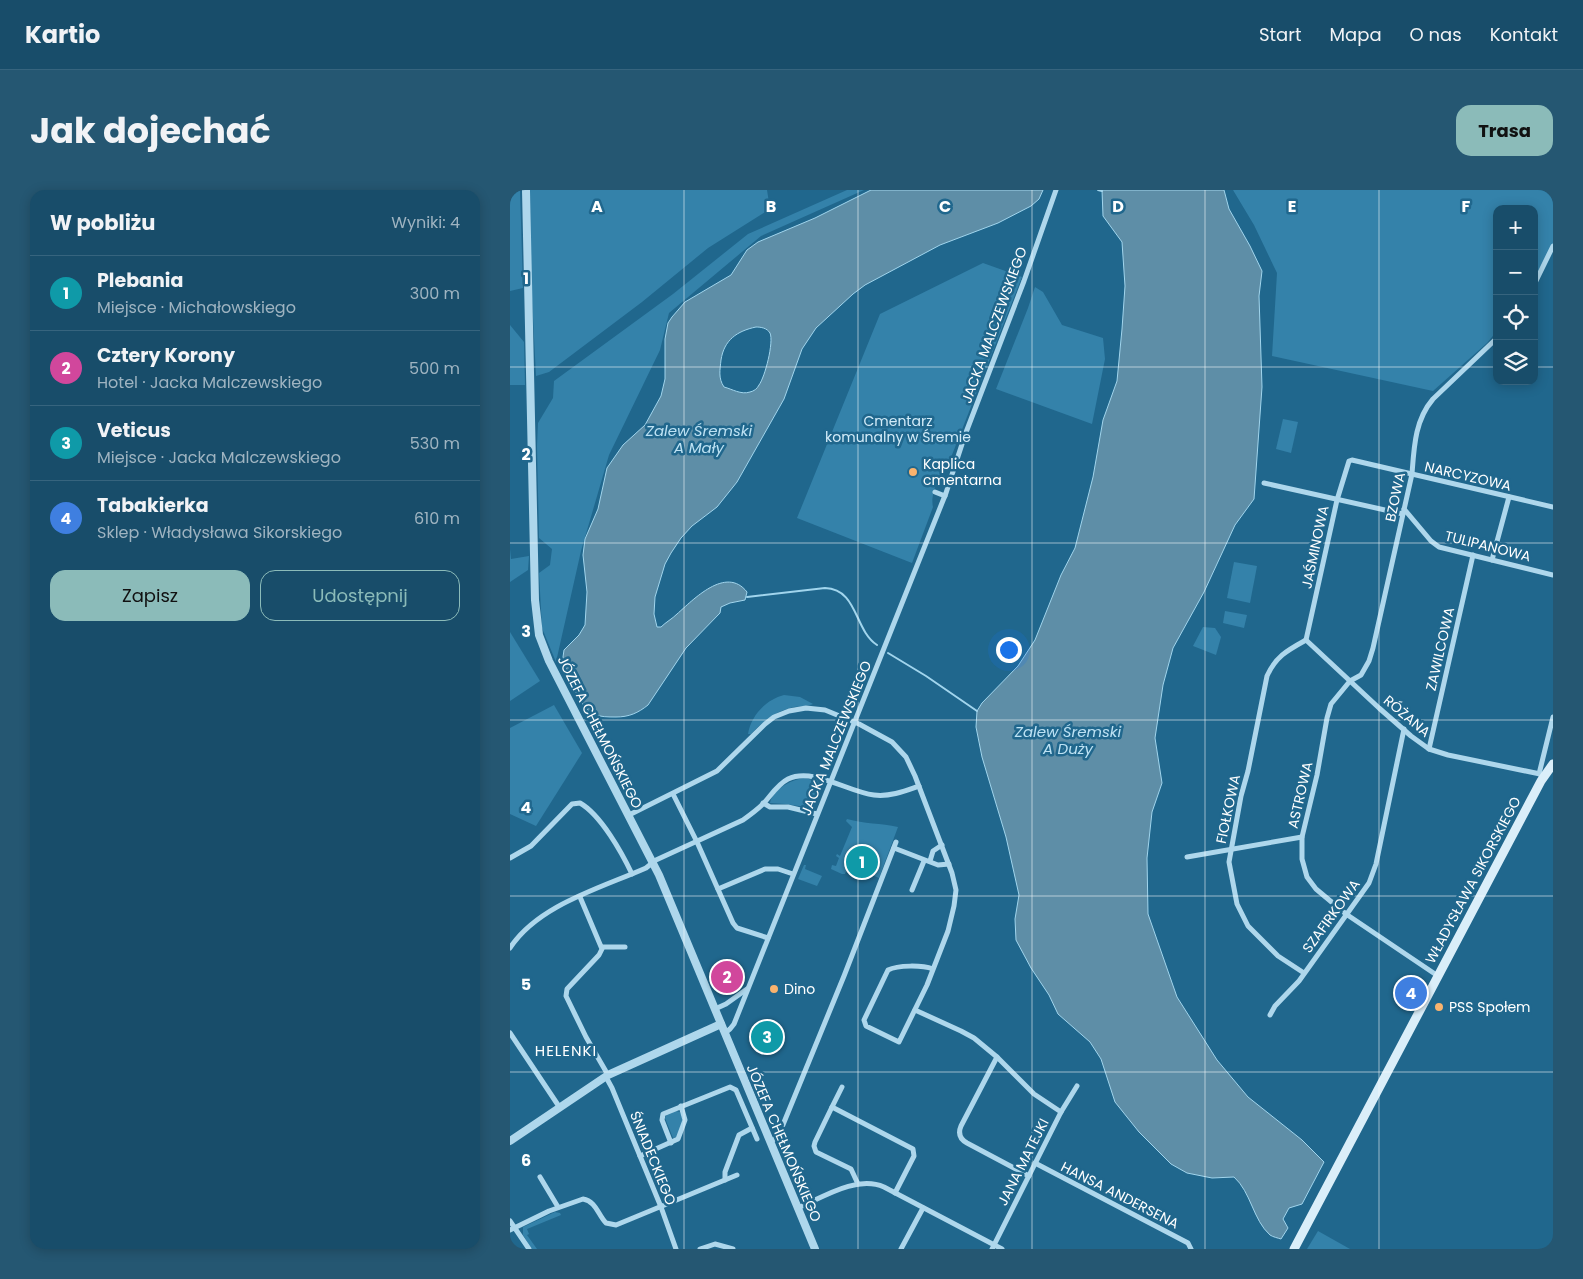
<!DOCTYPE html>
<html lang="pl">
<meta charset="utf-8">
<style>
:root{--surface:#184d6a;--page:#255772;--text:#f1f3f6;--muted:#9fb4c1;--line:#36647e;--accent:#8bbbb9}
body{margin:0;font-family:Poppins,sans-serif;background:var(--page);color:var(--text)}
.controls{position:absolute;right:15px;top:15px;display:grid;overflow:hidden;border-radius:10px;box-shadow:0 2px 12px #0003}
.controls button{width:45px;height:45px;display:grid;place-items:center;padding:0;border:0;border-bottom:1px solid var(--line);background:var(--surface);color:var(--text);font:25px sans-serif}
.you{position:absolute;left:498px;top:459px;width:18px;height:18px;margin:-12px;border:4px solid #fff;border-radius:50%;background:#1a73e8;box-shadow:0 0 0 8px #1a73e833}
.badge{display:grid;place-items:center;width:32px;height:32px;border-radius:50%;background:var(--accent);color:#fff;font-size:16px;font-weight:700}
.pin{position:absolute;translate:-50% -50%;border:2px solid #fff;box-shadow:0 1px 5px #0006}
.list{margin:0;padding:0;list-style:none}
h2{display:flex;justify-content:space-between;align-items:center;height:65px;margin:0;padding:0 20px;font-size:21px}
h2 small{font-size:16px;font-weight:400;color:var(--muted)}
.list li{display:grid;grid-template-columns:32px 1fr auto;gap:15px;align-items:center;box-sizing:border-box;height:75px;padding:0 20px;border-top:1px solid var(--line)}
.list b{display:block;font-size:19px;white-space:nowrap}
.list p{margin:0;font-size:16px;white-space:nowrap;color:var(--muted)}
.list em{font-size:16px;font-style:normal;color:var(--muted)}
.actions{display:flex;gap:10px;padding:15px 20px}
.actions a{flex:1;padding:11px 0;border:1px solid var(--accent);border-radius:15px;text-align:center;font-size:18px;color:var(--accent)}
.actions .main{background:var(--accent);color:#111}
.icon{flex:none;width:28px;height:28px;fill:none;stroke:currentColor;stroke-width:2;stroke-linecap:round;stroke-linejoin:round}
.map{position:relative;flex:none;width:1043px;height:1059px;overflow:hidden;border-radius:15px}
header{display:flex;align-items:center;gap:30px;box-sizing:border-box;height:70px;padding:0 25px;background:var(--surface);border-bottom:1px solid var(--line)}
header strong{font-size:24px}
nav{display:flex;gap:28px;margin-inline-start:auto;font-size:18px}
.intro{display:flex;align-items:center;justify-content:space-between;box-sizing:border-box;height:120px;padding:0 30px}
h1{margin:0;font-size:35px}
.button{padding:12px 22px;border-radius:15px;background:var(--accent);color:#111;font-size:18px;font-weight:700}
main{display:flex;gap:30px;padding:0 30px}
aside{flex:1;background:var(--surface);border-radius:15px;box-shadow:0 2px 12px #0003}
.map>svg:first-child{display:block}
.green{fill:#3482aa}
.water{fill:#5e8ea7;stroke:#a1d5ed;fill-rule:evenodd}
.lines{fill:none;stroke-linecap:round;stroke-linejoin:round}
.stream{stroke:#a1d5ed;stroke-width:2}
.minor{stroke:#aed7ec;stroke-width:5}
.tertiary{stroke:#aed7ec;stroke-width:8}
.secondary{stroke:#daeef9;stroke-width:9}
.grid{fill:none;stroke:#fff;stroke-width:1;stroke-opacity:0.55}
.poi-dot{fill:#f9b36e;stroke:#20678d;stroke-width:2}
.labels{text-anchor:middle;stroke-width:5;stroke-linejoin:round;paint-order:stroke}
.street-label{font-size:14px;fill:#fff;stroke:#20678d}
.park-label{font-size:14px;fill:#d3ecf9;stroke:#20678d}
.poi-label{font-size:14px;fill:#fff;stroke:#20678d;text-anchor:start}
.water-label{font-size:15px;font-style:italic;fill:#bde2f4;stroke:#20678d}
.neighbourhood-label{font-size:15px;letter-spacing:1px;fill:#fff;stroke:#20678d}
.grid-label{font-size:16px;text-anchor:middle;font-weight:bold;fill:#fff;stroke:#20678d;stroke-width:5;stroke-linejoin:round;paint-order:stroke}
</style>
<header>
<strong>Kartio</strong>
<nav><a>Start</a><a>Mapa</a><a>O nas</a><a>Kontakt</a></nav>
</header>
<div class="intro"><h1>Jak dojechać</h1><a class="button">Trasa</a></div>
<main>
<aside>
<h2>W pobliżu<small>Wyniki: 4</small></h2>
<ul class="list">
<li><span class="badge" style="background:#0f9aa8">1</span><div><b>Plebania</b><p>Miejsce · Michałowskiego</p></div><em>300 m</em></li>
<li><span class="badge" style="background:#d1479c">2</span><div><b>Cztery Korony</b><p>Hotel · Jacka Malczewskiego</p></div><em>500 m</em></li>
<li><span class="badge" style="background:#0f9aa8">3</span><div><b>Veticus</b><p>Miejsce · Jacka Malczewskiego</p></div><em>530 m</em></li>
<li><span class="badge" style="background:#3f7fe0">4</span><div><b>Tabakierka</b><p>Sklep · Władysława Sikorskiego</p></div><em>610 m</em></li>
</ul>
<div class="actions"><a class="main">Zapisz</a><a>Udostępnij</a></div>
</aside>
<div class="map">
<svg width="1043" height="1059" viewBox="0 0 1043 1059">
<rect width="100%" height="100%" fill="#20678d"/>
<g class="green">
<polygon points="0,0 10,0 13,98 0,101"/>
<polygon points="20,0 257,0 260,19 198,58 132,112 39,182 26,186 21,89"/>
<polygon points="337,0 354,0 251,46 159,123 150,160 99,265 71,361 46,472 32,438 29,383 40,375 42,359 29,348 27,256 28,233 43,208 44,191 163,104 238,44"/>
<polygon points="723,0 1043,0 1043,57 1024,89 1024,19 987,19 987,141 977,153 923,201 762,166 767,83 744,35"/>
<path d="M473,73l39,14 -74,188c-9,7 -18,31 -15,42l-21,56 -115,-45 83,-204z"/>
<polygon points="525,97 533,102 552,135 593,148 595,169 582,234 486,199 518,118"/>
<polygon points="0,135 14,152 15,195 0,195"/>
<polygon points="773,229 788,232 781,263 766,259"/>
<polygon points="0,359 1,369 19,366 18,380 0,392"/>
<polygon points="724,372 747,376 740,413 717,408"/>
<polygon points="715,421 737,425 734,438 713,433"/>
<polygon points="693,437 705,438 711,447 706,465 683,456"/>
<polygon points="0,442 30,491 0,511"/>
<path d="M274,505l16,2 13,7c-5,2 -13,2 -19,3 -18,4 -31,14 -43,27h-3c3,-18 17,-34 36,-39z"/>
<polygon points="44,515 72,563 26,636 0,624 0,538"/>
<path d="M294,588l14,3 4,6 -8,18 -7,1 -1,1 -21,-3 -15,-1c3,-14 21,-23 34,-25z"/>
<path d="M337,629c17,5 34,4 51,8l-19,51 -14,-6 6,-10 -2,-1 2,-5 -12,-5 -1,4 -4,-2 -9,21h-3l-11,-5 1,-4 4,1 3,-8 -3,-2 1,-2 3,2 12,-29 -6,-6z"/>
<polygon points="294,675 296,675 295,679 312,686 307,696 288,689"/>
<polygon points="166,921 170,922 173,930 167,947 163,948 155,928 157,924"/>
<polygon points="45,1022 50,1023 51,1025 17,1039 19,1044 17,1045 27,1059 22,1059 13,1045 13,1037"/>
<polygon points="808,1041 840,1059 797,1059"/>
</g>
<g class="water">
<path d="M361,0h172l-4,9 -8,7 -33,17 -58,22 -75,40 -12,9 -37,34 -14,21 -18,50 -47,83 -20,25 -25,19 -11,12 -10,15 -6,11 -10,33 -1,17 3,13h4c5,-5 11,-8 16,-13 16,-14 49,-49 70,-22l-2,8 -15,3 -9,4 -1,6 -34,35 -38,57c-10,8 -19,12 -32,12 -8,0 -16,0 -23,-3 -14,-7 -23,-37 -29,-50l-1,-7 1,-7 15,-15 6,-10 2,-33 -4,-37 2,-16 13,-30 9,-41 16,-23 22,-20 16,-29 4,-17v-40l3,-16 4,-6 13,-15 46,-27 16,-25 11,-8 57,-24zM246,137c5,0 11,1 14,6 4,9 -5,44 -11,52 -2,4 -5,6 -9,7 -9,3 -18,-3 -26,-5 -6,-9 -4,-17 -3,-27 3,-20 16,-29 35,-33z"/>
<path d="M592,0h122l5,19 21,37 12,25 -3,25 3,91 -8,112 -19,26 -31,67 -31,56 -10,37 -8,53 7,45 -10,29 -5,46 1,56 29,83 40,63 31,37 54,43 22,22 -22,42 -13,4 -6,11 5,9 -7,11c-3,-1 -8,-2 -11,-4 -17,-15 -19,-43 -36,-58l-22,1 -25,-5 -16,-9 -32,-32 -24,-30 -14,-43 -11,-17 -32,-28 -9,-19 -18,-27 -15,-28 -1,-21 4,-24 -13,-58 -24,-80 -6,-30 1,-16 5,-8 36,-37 17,-26 26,-65 14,-27 18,-71 10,-57 14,-39 5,-52 3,-43 -3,-44 -19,-26z"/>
</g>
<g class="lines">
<g class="stream">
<polyline points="588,0 592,1"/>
<path d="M237,407l78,-9c33,1 29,42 52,57"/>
<polyline points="378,463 416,486 467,521"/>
</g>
<g class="minor">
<polyline points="1024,95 1043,56"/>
<polyline points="754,293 893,324"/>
<polyline points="425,302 435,306"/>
<polyline points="894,319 921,351 929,357 1043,385"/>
<polyline points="982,370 999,307"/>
<polyline points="796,450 827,310 839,271 842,270 1043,317"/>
<polyline points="796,450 869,518 901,546 919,559 938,565 1035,585"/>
<polyline points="919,559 963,365"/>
<polyline points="1029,584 1043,527"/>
<polyline points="163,604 187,652 223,733 227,738 258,748"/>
<polyline points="253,613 260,617 278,617 307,624"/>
<path d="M119,625l88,-44 48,-47 9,-7 15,-6 17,-3 19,2 34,14 33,18 14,15 9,19 37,97 4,17 -2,16 -6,25 -21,54 -28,57 -33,-16 -2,-6 24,-50c10,-5 34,-5 45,-1"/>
<polyline points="384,658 428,675 439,674"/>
<polyline points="677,667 792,647"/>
<path d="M0,668l21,-12 41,-42 8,-1c21,12 42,50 52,71"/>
<polyline points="420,671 423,661 432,655"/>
<polyline points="208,699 255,679 268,679 283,684"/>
<polyline points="402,700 414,671"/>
<polyline points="70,707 92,759 89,765 57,799 56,806 76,847 98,885"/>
<polyline points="92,757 115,757"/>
<path d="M0,758c28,-43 91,-60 136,-80l10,-8 87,-40c7,-5 14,-10 21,-17 7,-8 14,-19 24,-24 25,-12 60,13 86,16 16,2 31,-4 45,-9"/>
<path d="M794,783l-26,-17 -30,-30 -11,-22 -8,-42 12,-66 7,-25 19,-95c9,-20 21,-26 39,-36"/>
<path d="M928,786l-92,-62 -30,-25 -9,-12 -5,-18v-22l15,-62 10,-57 4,-14 19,-23 11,-6 8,-14 4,-13 39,-174c2,-27 3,-54 21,-75l64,-61"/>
<polyline points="205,819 216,814 237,799"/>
<polyline points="405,820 451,841 464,848 487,867 524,904 551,922"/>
<polyline points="760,825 765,816 789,791 859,693 866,674 894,539"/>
<polyline points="0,843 50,918"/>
<polyline points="215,843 220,839 224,834 436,303 455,245 514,91 546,0"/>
<path d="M487,867l-36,69c-3,7 -1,13 6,17l62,33"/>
<polyline points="96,887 102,898 151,1017 166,1059"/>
<polyline points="322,917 332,897"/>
<polyline points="260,952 266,948 270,942 334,786 386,652"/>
<polyline points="161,953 152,930 153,924 220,897 226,900 247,949"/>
<polyline points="130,966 168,949 175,930 171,916"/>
<polyline points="525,973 678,1053 681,1059"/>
<polyline points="30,987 48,1017"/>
<polyline points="215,990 215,982 229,945 242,938"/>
<polyline points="348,994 341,979 306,962 304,956 305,952 322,917 403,959 404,966 385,1003"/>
<path d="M288,1018c25,-11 59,-33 86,-21l118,62"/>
<polyline points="0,1031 19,1059"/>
<path d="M0,1040l39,-19 34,-12c13,2 15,16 23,24l10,2 121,-50"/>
<polyline points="190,1059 205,1054 223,1059"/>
<polyline points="391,1059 413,1018"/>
<polyline points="482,1059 551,922 567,896"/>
</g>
<g class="tertiary">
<polyline points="16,0 25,410 29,445 39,471 149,685 305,1059"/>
<polyline points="0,951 98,885 211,834"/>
</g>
<polyline class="secondary" points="784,1059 1031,591 1043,574"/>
</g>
<path class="grid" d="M174,0v1059M348,0v1059M522,0v1059M695,0v1059M869,0v1059M0,177h987M1024,177h19M0,353h1043M0,530h1043M0,706h1043M0,882h1043"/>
<g class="poi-dot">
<circle cx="403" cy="282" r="5"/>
<circle cx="264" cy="799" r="5"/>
<circle cx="929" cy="817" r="5"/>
</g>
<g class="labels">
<g class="street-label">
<text transform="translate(484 135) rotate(-70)" y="5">JACKA MALCZEWSKIEGO</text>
<text transform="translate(958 286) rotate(13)" y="5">NARCYZOWA</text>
<text transform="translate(885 307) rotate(-78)" y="5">BZOWA</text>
<text transform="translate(978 356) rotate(14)" y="5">TULIPANOWA</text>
<text transform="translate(805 357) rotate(-78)" y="5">JAŚMINOWA</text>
<text transform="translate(930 459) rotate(-77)" y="5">ZAWILCOWA</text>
<text transform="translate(897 526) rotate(40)" y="5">RÓŻANA</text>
<text transform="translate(90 542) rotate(63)" y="5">JÓZEFA CHEŁMOŃSKIEGO</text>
<text transform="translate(326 548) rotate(-68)" y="5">JACKA MALCZEWSKIEGO</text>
<text transform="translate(790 605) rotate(-77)" y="5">ASTROWA</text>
<text transform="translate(718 619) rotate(-78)" y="5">FIOŁKOWA</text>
<text transform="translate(963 690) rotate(-62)" y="5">WŁADYSŁAWA SIKORSKIEGO</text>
<text transform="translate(821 726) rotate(-54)" y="5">SZAFIRKOWA</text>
<text transform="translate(274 953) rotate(67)" y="5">JÓZEFA CHEŁMOŃSKIEGO</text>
<text transform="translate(143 968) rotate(68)" y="5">ŚNIADECKIEGO</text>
<text transform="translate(513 972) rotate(-63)" y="5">JANA MATEJKI</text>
<text transform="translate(610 1005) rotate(27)" y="5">HANSA ANDERSENA</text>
</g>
<g class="park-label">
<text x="388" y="236">Cmentarz<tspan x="388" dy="16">komunalny w Śremie</tspan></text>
</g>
<g class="poi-label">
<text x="413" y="279">Kaplica<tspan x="413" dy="16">cmentarna</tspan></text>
<text x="274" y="804">Dino</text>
<text x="939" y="822">PSS Społem</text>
</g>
<g class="water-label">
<text x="189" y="246">Zalew Śremski<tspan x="189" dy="17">A Mały</tspan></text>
<text x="558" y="547">Zalew Śremski<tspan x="558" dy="17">A Duży</tspan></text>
</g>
<g class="neighbourhood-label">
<text x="56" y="866">HELENKI</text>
</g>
</g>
<g class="grid-label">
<text x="87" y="22">A</text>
<text x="261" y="22">B</text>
<text x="435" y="22">C</text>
<text x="608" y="22">D</text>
<text x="782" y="22">E</text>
<text x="956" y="22">F</text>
<text x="16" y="94">1</text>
<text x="16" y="270">2</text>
<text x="16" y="447">3</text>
<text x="16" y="623">4</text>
<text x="16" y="800">5</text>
<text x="16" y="976">6</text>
</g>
</svg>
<div class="controls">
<button>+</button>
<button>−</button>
<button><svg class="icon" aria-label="locate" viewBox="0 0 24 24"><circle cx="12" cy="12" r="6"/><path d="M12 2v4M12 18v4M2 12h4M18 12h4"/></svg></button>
<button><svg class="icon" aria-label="layers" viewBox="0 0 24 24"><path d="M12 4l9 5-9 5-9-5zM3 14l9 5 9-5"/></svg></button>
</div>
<div class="you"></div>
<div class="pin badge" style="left:352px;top:672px;background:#0f9aa8">1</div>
<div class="pin badge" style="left:217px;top:787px;background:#d1479c">2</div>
<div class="pin badge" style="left:257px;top:847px;background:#0f9aa8">3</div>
<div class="pin badge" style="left:901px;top:803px;background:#3f7fe0">4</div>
</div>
</main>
